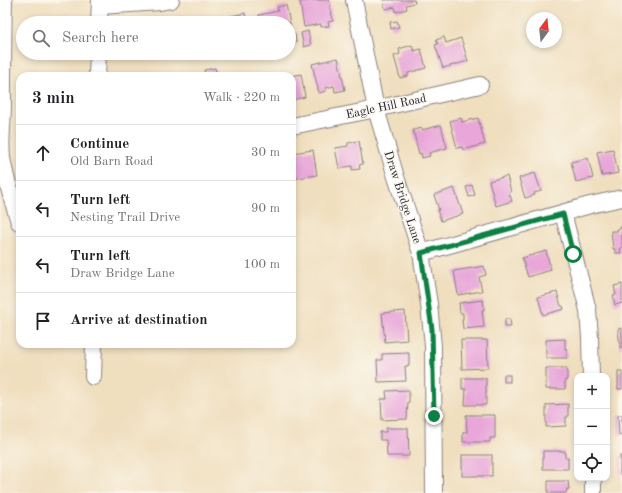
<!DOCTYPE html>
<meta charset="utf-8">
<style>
:root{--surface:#fff;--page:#f2f2f2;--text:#202124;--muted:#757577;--line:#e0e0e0}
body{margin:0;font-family:"Old Standard TT",serif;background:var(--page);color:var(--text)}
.controls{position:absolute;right:12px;bottom:12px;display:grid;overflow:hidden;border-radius:8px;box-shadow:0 2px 6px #0003}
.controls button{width:36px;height:36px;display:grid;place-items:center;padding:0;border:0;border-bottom:1px solid var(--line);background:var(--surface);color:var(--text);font:20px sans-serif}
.compass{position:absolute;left:526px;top:12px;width:36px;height:36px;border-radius:50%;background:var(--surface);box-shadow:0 2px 6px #0003;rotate:15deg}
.stop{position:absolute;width:12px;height:12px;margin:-9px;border:3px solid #0b8043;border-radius:50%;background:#fff}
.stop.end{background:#0b8043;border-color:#fff;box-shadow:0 1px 4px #0008}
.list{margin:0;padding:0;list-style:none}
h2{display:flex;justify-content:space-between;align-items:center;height:52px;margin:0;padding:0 16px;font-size:17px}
h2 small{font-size:13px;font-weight:400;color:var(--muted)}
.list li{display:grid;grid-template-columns:26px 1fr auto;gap:12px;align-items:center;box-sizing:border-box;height:56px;padding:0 16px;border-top:1px solid var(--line)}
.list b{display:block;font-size:15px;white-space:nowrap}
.list p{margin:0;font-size:13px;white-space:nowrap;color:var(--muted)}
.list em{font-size:13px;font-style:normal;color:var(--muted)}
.icon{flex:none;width:22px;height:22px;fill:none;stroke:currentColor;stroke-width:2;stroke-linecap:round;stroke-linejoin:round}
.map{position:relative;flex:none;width:622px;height:493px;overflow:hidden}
.search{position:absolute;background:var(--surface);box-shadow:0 2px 6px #0003;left:16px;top:16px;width:280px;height:44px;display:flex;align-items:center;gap:10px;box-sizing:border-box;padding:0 14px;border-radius:22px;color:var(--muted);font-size:15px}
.panel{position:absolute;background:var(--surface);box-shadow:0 2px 6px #0003;left:16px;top:72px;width:280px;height:276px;border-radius:12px}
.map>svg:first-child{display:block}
.building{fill:#e8a6d9}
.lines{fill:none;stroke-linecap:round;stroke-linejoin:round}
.minor-casing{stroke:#89807d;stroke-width:18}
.minor{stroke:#fff;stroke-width:16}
.route{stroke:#0b8043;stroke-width:5}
.labels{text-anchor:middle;stroke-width:3;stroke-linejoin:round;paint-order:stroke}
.street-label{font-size:12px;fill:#22223b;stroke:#fbf7ec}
</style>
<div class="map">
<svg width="622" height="493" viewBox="0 0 622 493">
<rect width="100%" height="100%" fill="#fbf7ec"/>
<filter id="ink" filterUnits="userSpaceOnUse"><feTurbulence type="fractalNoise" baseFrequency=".025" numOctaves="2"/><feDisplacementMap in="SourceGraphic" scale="8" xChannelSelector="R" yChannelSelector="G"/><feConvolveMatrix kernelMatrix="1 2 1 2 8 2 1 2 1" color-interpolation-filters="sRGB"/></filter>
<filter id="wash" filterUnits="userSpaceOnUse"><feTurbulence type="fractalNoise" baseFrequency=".012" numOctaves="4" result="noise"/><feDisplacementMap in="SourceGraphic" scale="16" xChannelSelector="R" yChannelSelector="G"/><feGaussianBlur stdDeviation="0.9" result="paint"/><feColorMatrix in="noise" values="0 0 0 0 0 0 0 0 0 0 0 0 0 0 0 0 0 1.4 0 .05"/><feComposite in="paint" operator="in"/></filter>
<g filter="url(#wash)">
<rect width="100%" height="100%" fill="#f0dfbf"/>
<g id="blocks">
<g class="building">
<polygon points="313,0 329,0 333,21 328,22 329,26 321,27 321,24 304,27 300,2"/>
<polygon points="383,0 414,0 415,3 406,5 407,9 396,12 395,7 385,9"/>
<polygon points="286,5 291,28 289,29 289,23 260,23 259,15 278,11 277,7"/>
<polygon points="245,13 247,23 217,23 217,19"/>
<polygon points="397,21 399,27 391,29 390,22"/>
<polygon points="308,31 311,45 304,47 301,33"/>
<polygon points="295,34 296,42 290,43 289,35"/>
<polygon points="444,37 446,43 461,38 468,61 443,68 435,45 438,44 436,40"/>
<polygon points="412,45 414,51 421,49 426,68 408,73 408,76 400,78 394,56 400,54 399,49"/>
<polygon points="338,58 345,90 335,92 334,86 326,88 326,91 319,93 312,64"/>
<polygon points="215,68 217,74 206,76 204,70"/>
<polygon points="301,74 305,97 292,100 292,76"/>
<polygon points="461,118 462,122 478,118 485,144 463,150 462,147 457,148 450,121"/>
<polygon points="441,125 447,148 429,153 430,156 422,158 421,153 419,154 413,130 422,128 422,130"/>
<polygon points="359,141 363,164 359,165 360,169 352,170 352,166 339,168 335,148 348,146 348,143"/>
<polygon points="613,149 618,173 602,176 597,152"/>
<polygon points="313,150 317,175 292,179 292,153"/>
<polygon points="588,158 593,178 576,182 571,162"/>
<polygon points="535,173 541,191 534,193 535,195 525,198 519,178"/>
<polygon points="507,176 511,192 509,193 512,201 496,206 489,181"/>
<polygon points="472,185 475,195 469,197 466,187"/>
<polygon points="454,188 463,214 441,221 437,210 439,210 434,195"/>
<polygon points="620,227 622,227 622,248 620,248 621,253 615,253 615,249 613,249 611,231 618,231 617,229 620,229"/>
<polygon points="546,251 551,270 528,277 522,258"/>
<polygon points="484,266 486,275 479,277 482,291 458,295 454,271"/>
<polygon points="622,284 622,303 615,305 613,295 616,295 614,286"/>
<polygon points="557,292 561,306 563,306 564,309 543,315 538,297"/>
<polygon points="483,300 484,310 482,310 484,327 463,329 462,319 463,319 463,313 460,313 459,303"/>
<polygon points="405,311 407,340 385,342 382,313"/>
<polygon points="505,319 510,319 511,327 505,327"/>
<polygon points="622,328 622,348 620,348 618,329"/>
<polygon points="565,339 565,349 567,349 567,358 546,358 546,340"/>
<polygon points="461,340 487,340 488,368 462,369"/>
<polygon points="409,353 409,366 405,366 406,381 378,382 377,360 382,360 382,354"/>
<polygon points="546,368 567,368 567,380 565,380 565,389 546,389"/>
<rect x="618" y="371" width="4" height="18"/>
<rect x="504" y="375" width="6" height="7"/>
<polygon points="462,378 486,378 486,405 465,405 466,389 462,389"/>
<polygon points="409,390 409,402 408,402 407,419 382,420 381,399 387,399 386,391"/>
<polygon points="568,404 568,417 566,417 566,426 546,427 546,405"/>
<polygon points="466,415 495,415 495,438 490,438 490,442 463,442 463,432 467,432"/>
<polygon points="618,415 622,415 622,435 619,435"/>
<polygon points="386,428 408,428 409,456 387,456 386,440 380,440 380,432 386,432"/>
<polygon points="543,451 565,451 565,458 568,458 568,469 543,469"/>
<rect x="462" y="455" width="30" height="21"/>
<rect x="620" y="456" width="2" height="18"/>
<polygon points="548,481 568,481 569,489 567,489 566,493 548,493"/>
</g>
</g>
</g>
<g filter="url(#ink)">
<use href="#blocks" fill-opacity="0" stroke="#89807d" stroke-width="1"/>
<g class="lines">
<g class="minor-casing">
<g id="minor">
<path d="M4,0c-1,35 -1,70 -1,105 0,17 -3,34 -1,52 3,22 11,44 17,65"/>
<polyline points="354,0 376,109 396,177 421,253 429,304 433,346 434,493"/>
<polyline points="100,6 160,2 171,0"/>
<polyline points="99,23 100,0"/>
<polyline points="97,76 98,53"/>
<polyline points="292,126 376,109 480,85"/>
<polyline points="563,213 588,310 590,338 591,376"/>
<polyline points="421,253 590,205 622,198"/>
<polyline points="93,377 94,344"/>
<polyline points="593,478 593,493"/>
</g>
</g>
<use href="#minor" class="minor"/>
</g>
</g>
<g class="lines" filter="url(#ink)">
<polyline class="route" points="434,416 432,329 421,253 563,214 573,254"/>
</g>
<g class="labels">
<g class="street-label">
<text transform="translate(386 106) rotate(-12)" y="4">Eagle Hill Road</text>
<text transform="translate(403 197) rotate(72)" y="4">Draw Bridge Lane</text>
</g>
</g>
</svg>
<div class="controls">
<button>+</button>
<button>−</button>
<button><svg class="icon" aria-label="locate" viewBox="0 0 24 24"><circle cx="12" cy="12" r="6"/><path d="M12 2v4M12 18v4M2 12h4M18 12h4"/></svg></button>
</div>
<svg class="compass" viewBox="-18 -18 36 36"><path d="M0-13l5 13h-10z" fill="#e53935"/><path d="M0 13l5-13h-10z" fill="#757577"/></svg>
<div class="stop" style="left:573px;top:254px"></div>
<div class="stop end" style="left:434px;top:416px"></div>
<div class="search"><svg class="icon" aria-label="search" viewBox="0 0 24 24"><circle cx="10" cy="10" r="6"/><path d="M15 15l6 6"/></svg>Search here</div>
<section class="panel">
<h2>3 min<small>Walk · 220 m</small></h2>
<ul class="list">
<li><svg class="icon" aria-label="ahead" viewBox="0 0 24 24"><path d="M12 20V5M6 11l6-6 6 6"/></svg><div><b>Continue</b><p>Old Barn Road</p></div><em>30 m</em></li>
<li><svg class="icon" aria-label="left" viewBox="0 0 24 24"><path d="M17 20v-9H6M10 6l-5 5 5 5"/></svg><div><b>Turn left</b><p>Nesting Trail Drive</p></div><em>90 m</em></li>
<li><svg class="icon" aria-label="left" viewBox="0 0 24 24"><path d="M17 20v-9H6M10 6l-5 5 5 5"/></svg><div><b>Turn left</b><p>Draw Bridge Lane</p></div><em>100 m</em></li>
<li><svg class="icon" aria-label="arrive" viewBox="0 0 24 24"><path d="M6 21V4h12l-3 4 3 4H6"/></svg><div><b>Arrive at destination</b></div></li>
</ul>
</section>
</div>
